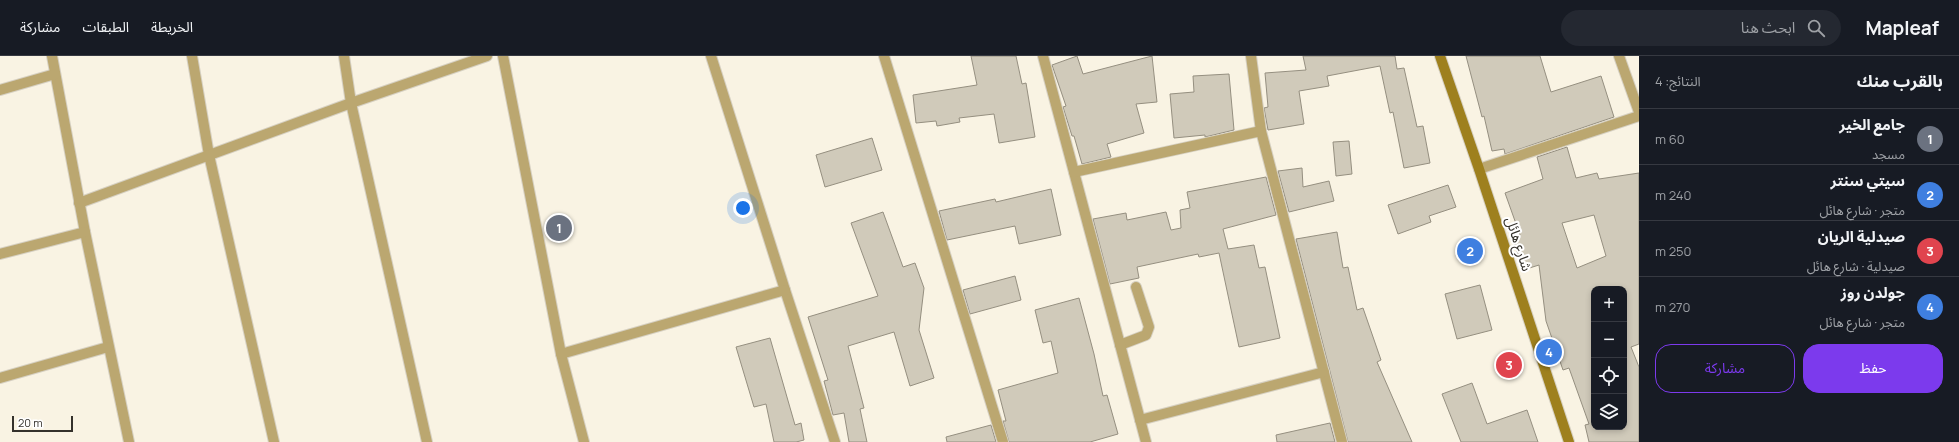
<!DOCTYPE html>
<html lang="ar">
<meta charset="utf-8">
<style>
:root{--surface:#171b24;--page:#242831;--text:#f1f3f6;--muted:#9ea1a6;--line:#363941;--accent:#7c3aed}
body{margin:0;font-family:Manrope,"Noto Sans Arabic",sans-serif;background:var(--page);color:var(--text);direction:rtl}
.controls{position:absolute;right:12px;bottom:12px;display:grid;overflow:hidden;border-radius:8px;box-shadow:0 2px 6px #0003}
.controls button{width:36px;height:36px;display:grid;place-items:center;padding:0;border:0;border-bottom:1px solid var(--line);background:var(--surface);color:var(--text);font:20px sans-serif}
.scale{position:absolute;left:12px;bottom:10px;width:61px;box-sizing:border-box;padding-left:4px;border:2px solid #34312b;border-top:0;font-size:11px;line-height:14px;white-space:nowrap;color:#34312b;-webkit-text-stroke:3px #fff;paint-order:stroke}
.you{position:absolute;left:743px;top:152px;width:14px;height:14px;margin:-10px;border:3px solid #fff;border-radius:50%;background:#1a73e8;box-shadow:0 0 0 6px #1a73e833}
.badge{display:grid;place-items:center;width:26px;height:26px;border-radius:50%;background:var(--accent);color:#fff;font-size:13px;font-weight:700}
.pin{position:absolute;translate:-50% -50%;border:2px solid #fff;box-shadow:0 1px 4px #0006}
.list{margin:0;padding:0;list-style:none}
h2{display:flex;justify-content:space-between;align-items:center;height:52px;margin:0;padding:0 16px;font-size:17px}
h2 small{font-size:13px;font-weight:400;color:var(--muted)}
.list li{display:grid;grid-template-columns:26px 1fr auto;gap:12px;align-items:center;box-sizing:border-box;height:56px;padding:0 16px;border-top:1px solid var(--line)}
.list b{display:block;font-size:15px;white-space:nowrap}
.list p{margin:0;font-size:13px;white-space:nowrap;color:var(--muted)}
.list em{font-size:13px;font-style:normal;color:var(--muted)}
.actions{display:flex;gap:8px;padding:12px 16px}
.actions a{flex:1;padding:9px 0;border:1px solid var(--accent);border-radius:16px;text-align:center;font-size:14px;color:var(--accent)}
.actions .main{background:var(--accent);color:#fff}
.icon{flex:none;width:22px;height:22px;fill:none;stroke:currentColor;stroke-width:2;stroke-linecap:round;stroke-linejoin:round}
.map{position:relative;flex:none;width:1639px;height:386px;overflow:hidden;direction:ltr}
header{display:flex;align-items:center;gap:24px;box-sizing:border-box;height:56px;padding:0 20px;background:var(--surface);border-bottom:1px solid var(--line)}
header strong{font-size:19px}
nav{display:flex;gap:22px;margin-inline-start:auto;font-size:14px}
.search{width:280px;height:36px;background:var(--page);display:flex;align-items:center;gap:10px;box-sizing:border-box;padding:0 14px;border-radius:22px;color:var(--muted);font-size:15px}
main{display:flex}
aside{flex:1;background:var(--surface)}
.map>svg:first-child{display:block}
.building{fill:#d0caba;stroke:#958f80;fill-rule:evenodd}
.lines{fill:none;stroke-linecap:round;stroke-linejoin:round}
.lane-casing{stroke:#d6d0c2;stroke-width:12}
.street-casing{stroke:#d6d0c2;stroke-width:12}
.secondary-casing{stroke:#d6d0c2;stroke-width:12}
.lane{stroke:#bba770;stroke-width:10}
.street{stroke:#bba770;stroke-width:10}
.secondary{stroke:#9e801e;stroke-width:10}
.labels{text-anchor:middle;stroke-width:4;stroke-linejoin:round;paint-order:stroke}
.street-label{font-size:14px;fill:#34312b;stroke:#fff}
</style>
<header>
<strong>Mapleaf</strong>
<div class="search"><svg class="icon" aria-label="search" viewBox="0 0 24 24"><circle cx="10" cy="10" r="6"/><path d="M15 15l6 6"/></svg>ابحث هنا</div>
<nav><a>الخريطة</a><a>الطبقات</a><a>مشاركة</a></nav>
</header>
<main>
<aside>
<h2>بالقرب منك<small>النتائج: 4</small></h2>
<ul class="list">
<li><span class="badge" style="background:#6b7280">1</span><div><b>جامع الخير</b><p>مسجد</p></div><em>60 m</em></li>
<li><span class="badge" style="background:#3f7fe0">2</span><div><b>سيتي سنتر</b><p>متجر · شارع هائل</p></div><em>240 m</em></li>
<li><span class="badge" style="background:#e0444e">3</span><div><b>صيدلية الريان</b><p>صيدلية · شارع هائل</p></div><em>250 m</em></li>
<li><span class="badge" style="background:#3f7fe0">4</span><div><b>جولدن روز</b><p>متجر · شارع هائل</p></div><em>270 m</em></li>
</ul>
<div class="actions"><a class="main">حفظ</a><a>مشاركة</a></div>
</aside>
<div class="map">
<svg width="1639" height="386" viewBox="0 0 1639 386">
<rect width="100%" height="100%" fill="#f9f3e3"/>
<g class="building">
<polygon points="971,0 1016,0 1022,28 1026,27 1035,81 999,87 994,58 959,62 960,66 937,70 936,65 916,67 913,39 977,29"/>
<polygon points="1077,0 1083,18 1152,0 1157,46 1136,48 1144,77 1107,88 1111,101 1082,108 1074,80 1072,80 1063,51 1066,50 1052,9"/>
<polygon points="1303,0 1395,0 1397,13 1404,12 1417,71 1423,70 1430,107 1404,112 1393,56 1390,57 1380,10 1327,20 1329,30 1299,35 1304,68 1268,74 1264,52 1268,51 1265,17 1306,14"/>
<polygon points="1466,0 1540,0 1551,36 1601,20 1614,61 1505,98 1504,93 1492,95 1484,60 1482,61"/>
<polygon points="1229,18 1234,74 1205,81 1205,79 1174,82 1170,38 1194,36 1193,20"/>
<polygon points="872,82 882,114 825,131 816,99"/>
<polygon points="1349,85 1352,118 1336,120 1333,86"/>
<path d="M1567,91l9,31 21,-5 2,6 40,-6v171l-8,3 8,20v75h-50l-4,-17 4,-1 -20,-56 -6,2 -17,-49 -7,-56 -16,5 -10,-32 7,-3 -15,-42 38,-14 -6,-22zM1594,159l12,41 -29,12 -15,-45zM1594,233h30v138h-30z"/>
<polygon points="1302,112 1303,131 1329,125 1334,145 1289,156 1278,115"/>
<polygon points="1266,121 1276,159 1223,173 1228,193 1254,189 1259,212 1265,211 1280,282 1239,291 1219,197 1199,201 1198,198 1137,211 1139,222 1110,228 1093,163 1126,157 1127,164 1166,156 1171,174 1181,172 1180,154 1190,152 1187,136"/>
<polygon points="1448,129 1456,151 1429,160 1431,166 1398,178 1388,149"/>
<polygon points="1051,133 1061,179 1019,188 1015,170 947,184 939,155 995,143 996,146"/>
<polygon points="883,156 903,211 915,207 924,232 919,274 934,322 910,330 894,276 848,290 864,352 860,353 867,386 849,386 844,357 833,359 824,325 828,324 808,261 878,240 851,167"/>
<polygon points="1337,176 1343,212 1348,211 1357,254 1363,252 1381,304 1377,306 1412,386 1348,386 1296,183"/>
<polygon points="1015,220 1021,244 970,258 963,234"/>
<polygon points="1480,229 1492,274 1457,283 1445,238"/>
<polygon points="1079,242 1094,298 1103,340 1107,339 1118,378 1090,386 1009,386 1003,365 1006,365 998,334 1058,317 1051,285 1043,287 1035,254"/>
<polygon points="770,282 795,369 801,367 804,384 796,386 774,386 766,348 754,351 736,291"/>
<polygon points="1472,327 1487,368 1527,354 1538,386 1461,386 1442,338"/>
<polygon points="1330,367 1335,386 1277,386 1276,379"/>
<polygon points="991,369 996,386 947,386 946,381"/>
</g>
<g class="lines">
<g class="lane-casing">
<polyline id="lane" points="1120,289 1146,279 1149,271 1136,231"/>
</g>
<g class="street-casing">
<g id="street">
<polyline points="52,0 85,176 129,386"/>
<polyline points="192,0 209,99 274,386"/>
<polyline points="344,0 351,47 427,386"/>
<polyline points="503,0 561,298 584,386"/>
<polyline points="711,0 785,234 835,386"/>
<polyline points="884,0 1003,386"/>
<polyline points="1043,0 1146,386"/>
<polyline points="1251,0 1261,75 1342,386"/>
<polyline points="1619,0 1639,56"/>
<polyline points="0,34 55,18"/>
<polyline points="1479,113 1639,60"/>
<polyline points="1074,116 1261,75"/>
<polyline points="79,147 351,47 487,0"/>
<polyline points="0,198 85,176"/>
<polyline points="561,298 785,234"/>
<polyline points="0,322 108,291"/>
<polyline points="1140,364 1324,316"/>
</g>
</g>
<g class="secondary-casing">
<polyline id="secondary" points="1440,0 1479,113 1569,386"/>
</g>
<use href="#lane" class="lane"/>
<use href="#street" class="street"/>
<use href="#secondary" class="secondary"/>
</g>
<g class="labels">
<g class="street-label">
<text transform="translate(1519 188) rotate(72)" y="5">شارع هائل</text>
</g>
</g>
</svg>
<div class="controls">
<button>+</button>
<button>−</button>
<button><svg class="icon" aria-label="locate" viewBox="0 0 24 24"><circle cx="12" cy="12" r="6"/><path d="M12 2v4M12 18v4M2 12h4M18 12h4"/></svg></button>
<button><svg class="icon" aria-label="layers" viewBox="0 0 24 24"><path d="M12 4l9 5-9 5-9-5zM3 14l9 5 9-5"/></svg></button>
</div>
<div class="scale">20 m</div>
<div class="you"></div>
<div class="pin badge" style="left:559px;top:172px;background:#6b7280">1</div>
<div class="pin badge" style="left:1470px;top:195px;background:#3f7fe0">2</div>
<div class="pin badge" style="left:1509px;top:309px;background:#e0444e">3</div>
<div class="pin badge" style="left:1549px;top:296px;background:#3f7fe0">4</div>
</div>
</main>
